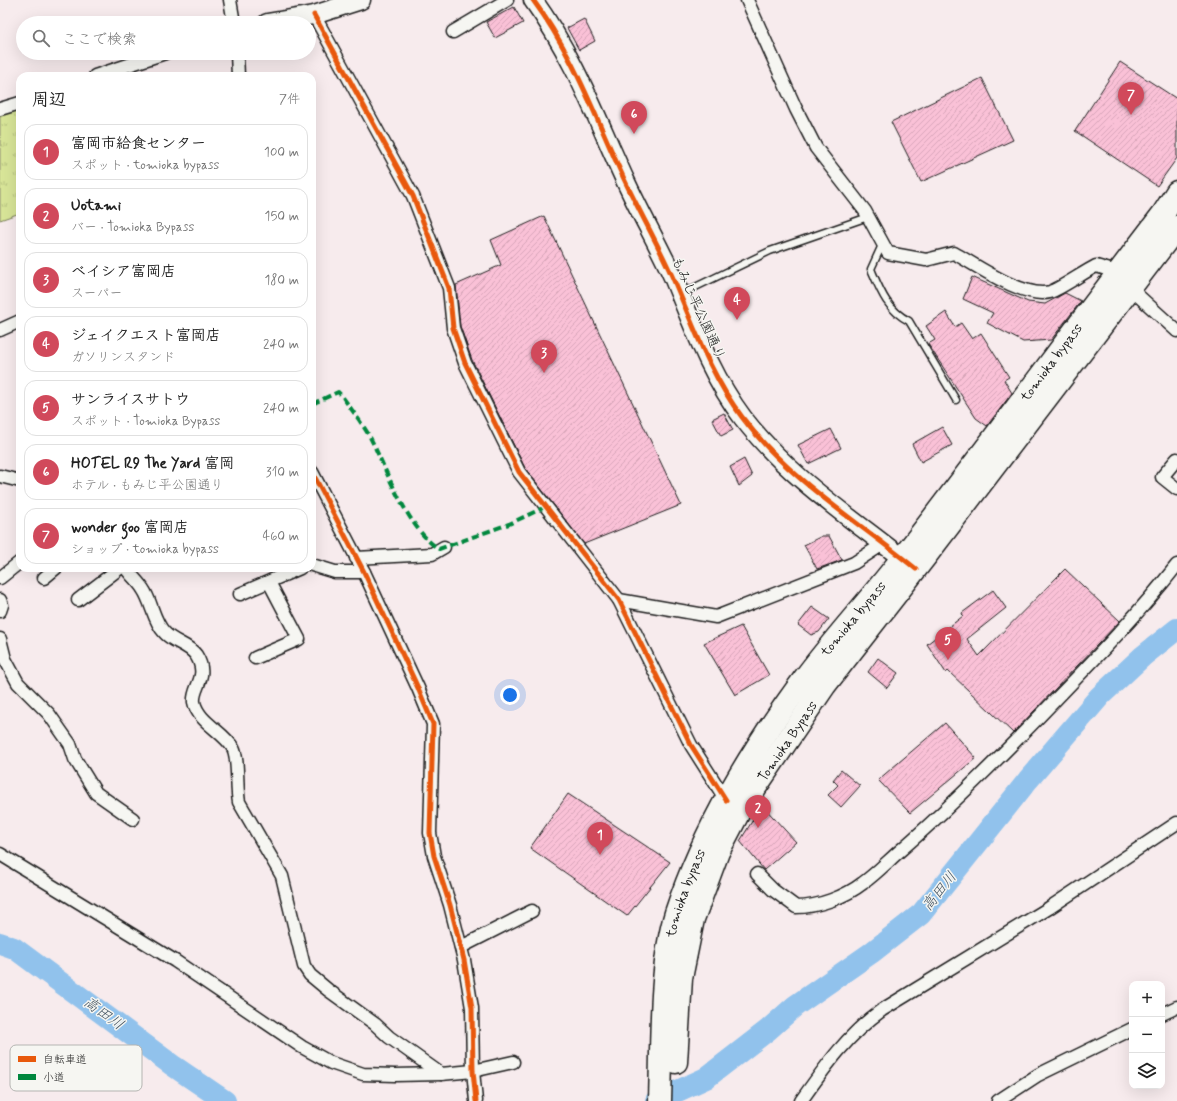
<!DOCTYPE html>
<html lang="ja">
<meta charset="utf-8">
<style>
:root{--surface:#fff;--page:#f6f6f6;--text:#222;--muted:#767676;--line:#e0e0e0;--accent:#d1495b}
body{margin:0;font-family:Mynerve,"Klee One",sans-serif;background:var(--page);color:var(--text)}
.controls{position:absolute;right:12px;bottom:12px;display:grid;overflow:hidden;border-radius:8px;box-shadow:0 4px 16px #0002}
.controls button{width:36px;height:36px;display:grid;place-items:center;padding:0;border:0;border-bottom:1px solid var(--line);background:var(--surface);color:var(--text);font:20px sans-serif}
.you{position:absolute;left:510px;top:695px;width:14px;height:14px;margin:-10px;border:3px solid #fff;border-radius:50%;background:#1a73e8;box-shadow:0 0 0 6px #1a73e833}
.badge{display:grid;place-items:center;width:26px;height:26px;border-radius:50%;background:var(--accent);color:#fff;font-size:13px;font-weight:700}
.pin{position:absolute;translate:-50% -33px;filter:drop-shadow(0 1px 2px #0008)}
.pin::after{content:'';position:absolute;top:21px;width:14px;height:12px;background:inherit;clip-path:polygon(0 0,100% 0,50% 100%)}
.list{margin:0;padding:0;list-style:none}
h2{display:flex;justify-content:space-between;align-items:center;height:52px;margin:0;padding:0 16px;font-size:17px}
h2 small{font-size:13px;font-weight:400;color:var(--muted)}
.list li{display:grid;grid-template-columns:26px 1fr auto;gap:12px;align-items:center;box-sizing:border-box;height:56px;margin:0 8px 8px;padding:0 8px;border:1px solid var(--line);border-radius:12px}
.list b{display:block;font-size:15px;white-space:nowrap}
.list p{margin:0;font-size:13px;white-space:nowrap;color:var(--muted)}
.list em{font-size:13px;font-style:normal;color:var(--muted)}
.icon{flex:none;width:22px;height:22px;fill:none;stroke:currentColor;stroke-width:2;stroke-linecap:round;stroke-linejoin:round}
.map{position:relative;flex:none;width:1177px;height:1101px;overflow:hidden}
.search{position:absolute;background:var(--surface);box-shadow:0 4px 16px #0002;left:16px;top:16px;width:300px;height:44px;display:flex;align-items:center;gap:10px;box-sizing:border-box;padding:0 14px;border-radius:22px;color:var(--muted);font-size:15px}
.panel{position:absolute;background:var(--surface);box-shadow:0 4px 16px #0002;left:16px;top:72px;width:300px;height:500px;border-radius:12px}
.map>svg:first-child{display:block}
.park{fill:url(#park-tufts);stroke:#7a805a}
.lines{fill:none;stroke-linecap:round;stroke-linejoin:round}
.river{stroke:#91c2ec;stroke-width:22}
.building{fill:url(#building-hatch);stroke:#1c1c1c}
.lane-casing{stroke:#1c1c1c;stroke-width:9}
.street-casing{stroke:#1c1c1c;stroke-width:15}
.secondary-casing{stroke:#1c1c1c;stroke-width:21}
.highway-casing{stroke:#1c1c1c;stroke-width:25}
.lane{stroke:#f6f6f2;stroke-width:6}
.street{stroke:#f6f6f2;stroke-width:12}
.secondary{stroke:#f6f6f2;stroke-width:18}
.highway{stroke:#f6f6f2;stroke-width:22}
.quiet{stroke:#00873e;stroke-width:4;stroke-dasharray:8 4;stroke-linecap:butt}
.cycleway-casing{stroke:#f6f6f2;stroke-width:8}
.cycleway{stroke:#e8590c;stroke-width:5}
.labels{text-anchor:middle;stroke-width:3;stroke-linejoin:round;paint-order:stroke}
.street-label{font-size:14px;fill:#1c1c1c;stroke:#f6f6f2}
.water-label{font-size:15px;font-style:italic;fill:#455665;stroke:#f6f6f2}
.key{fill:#f6f6f2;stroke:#b5b5b2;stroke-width:1}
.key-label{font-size:11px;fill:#1c1c1c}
</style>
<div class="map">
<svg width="1177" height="1101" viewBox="0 0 1177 1101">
<defs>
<pattern id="park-tufts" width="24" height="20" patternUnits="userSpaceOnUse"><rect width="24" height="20" fill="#d8e598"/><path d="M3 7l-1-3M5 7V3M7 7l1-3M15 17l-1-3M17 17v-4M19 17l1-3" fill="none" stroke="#b9c482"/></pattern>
<pattern id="building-hatch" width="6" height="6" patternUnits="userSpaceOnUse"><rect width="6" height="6" fill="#fac1d7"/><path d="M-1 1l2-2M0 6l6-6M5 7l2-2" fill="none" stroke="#d6a5b8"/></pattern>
</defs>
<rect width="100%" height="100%" fill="#f7ebed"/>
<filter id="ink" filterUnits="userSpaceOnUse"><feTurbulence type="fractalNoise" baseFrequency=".025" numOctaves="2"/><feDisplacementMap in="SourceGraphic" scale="8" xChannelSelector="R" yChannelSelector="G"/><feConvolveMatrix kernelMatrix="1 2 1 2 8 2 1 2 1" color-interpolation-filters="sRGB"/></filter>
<g filter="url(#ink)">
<polygon class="park" points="20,103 20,213 0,220 0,109"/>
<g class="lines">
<g class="river">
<polyline points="0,943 14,948 172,1065 225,1101"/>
<polyline points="656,1101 706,1078 768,1030 795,1006 871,953 921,914 1028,780 1100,696 1143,656 1177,629"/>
</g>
</g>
<g class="building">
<polygon points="514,7 523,23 495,38 486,22"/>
<polygon points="584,19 595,41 579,50 567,28"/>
<polygon points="1120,62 1177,99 1177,158 1157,186 1075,131"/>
<polygon points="982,78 1013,140 921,182 891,122"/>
<polygon points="544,216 681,505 584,544 525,468 472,360 460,326 456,285 501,265 491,240"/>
<polygon points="972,277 1028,302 1045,304 1065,293 1081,301 1051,340 1023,342 987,323 993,313 963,299"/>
<polygon points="946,312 955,327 961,323 972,339 981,333 1009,377 1004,380 1012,393 987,426 976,418 928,344 935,340 926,326"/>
<polygon points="724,413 733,430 721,436 712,419"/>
<polygon points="942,427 952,445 921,462 912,444"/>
<polygon points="831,429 841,448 808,464 798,445"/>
<polygon points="744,459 752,476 739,486 730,467"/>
<polygon points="822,536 829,536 842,560 817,569 804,545"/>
<polygon points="1065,569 1120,621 1013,733 948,671 946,673 927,644 963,616 962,613 993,590 1006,608 967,639 979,656"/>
<polygon points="812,607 829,619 819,632 811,635 798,625"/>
<polygon points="741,626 769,675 735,695 704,643"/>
<polygon points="878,658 898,673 887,688 868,672"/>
<polygon points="945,723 976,758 910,813 878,780"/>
<polygon points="841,770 860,786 841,807 828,795 838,785 833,780"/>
<polygon points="568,794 670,862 627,916 530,848"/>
<polygon points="762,805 796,842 764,870 740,841"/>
</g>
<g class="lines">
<g class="lane-casing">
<g id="lane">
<path d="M882,245l-11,24c9,21 16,41 38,52l47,79"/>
<polyline points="681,294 770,251 868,217"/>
</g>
</g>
<g class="street-casing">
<g id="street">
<polyline points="230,0 234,23"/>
<path d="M747,0l49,109 20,39 49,63 23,42 38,7 28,-7c22,12 70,46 96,39 10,-3 34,-20 46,-26l14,4 67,61"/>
<polyline points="314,15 413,196 449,288 453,328 465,363 519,472 619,600 691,745 726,800"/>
<polyline points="453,32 507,0"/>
<polyline points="237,53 238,76"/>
<polyline points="95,76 165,53"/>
<polyline points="0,109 20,103"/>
<polyline points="0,330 20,321"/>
<polyline points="1177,459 1162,477 1177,489"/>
<polyline points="312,472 364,572 418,688 433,724 430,833 434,856 450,905 464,960 472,1008 473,1071 476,1101"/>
<polyline points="0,476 20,481"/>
<polyline points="356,558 432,554 444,547"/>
<polyline points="312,565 335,572 364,572"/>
<path d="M126,568c5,8 12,13 17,21 9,13 10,31 21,43 8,10 24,12 32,23 14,22 -4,32 -2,47 4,20 29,29 39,46 6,11 3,39 6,54l43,74 22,90 6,9 18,15 47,34 14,13 52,37"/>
<polyline points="0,578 20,562"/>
<polyline points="44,578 56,568"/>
<polyline points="240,594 300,568"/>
<polyline points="0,600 2,605 0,611"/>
<polyline points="78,600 120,568"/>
<polyline points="619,600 716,617 854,563 883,544"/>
<polyline points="0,639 5,659 18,683 49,714 70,744 75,759 96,793 133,819"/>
<polyline points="255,658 299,639 269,582"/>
<polyline points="0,854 175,961 302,1047 331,1063 363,1074 395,1075 441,1074 473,1071 513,1062"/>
<path d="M757,874l16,16 23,17c22,0 49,-10 67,-24 14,-10 26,-23 39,-34 46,-40 90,-84 133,-128 49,-51 98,-100 142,-156"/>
<polyline points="461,947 532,911"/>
<polyline points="1162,1014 1177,1007"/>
<path d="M801,1101c24,-34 47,-67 81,-91l167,-102 128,-85"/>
<polyline points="998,1101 1038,1075 1132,1029"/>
</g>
</g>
<g class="secondary-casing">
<g id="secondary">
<path d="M533,0c40,55 64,119 92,180 15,33 33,64 48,97 20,48 38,99 70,141 48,62 109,100 170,149"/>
<polyline points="267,23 314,15 361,0"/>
</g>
</g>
<g class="highway-casing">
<g id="highway">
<path id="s1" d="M676,1062l5,-84 12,-59 25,-67 22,-42 85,-125 100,-128 252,-330"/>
<path id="s2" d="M660,1101c2,-58 -1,-133 16,-188 28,-85 75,-162 128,-234 31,-42 67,-80 99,-122 88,-113 172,-229 260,-343l14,-22"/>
</g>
</g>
<use href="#lane" class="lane"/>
<use href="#street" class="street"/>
<use href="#secondary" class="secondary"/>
<use href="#highway" class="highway"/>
<path class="quiet" d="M312,404l26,-12 4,4c9,13 20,27 28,41 16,32 38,93 69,112l70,-25 36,-17"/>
<g class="cycleway-casing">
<g id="cycleway">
<path d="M533,0c41,55 63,119 92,181 15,32 33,63 47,95 21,48 38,99 70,141 47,63 114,103 174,152"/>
<polyline points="314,15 413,196 449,288 453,328 465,363 519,472 619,600 691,745 726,800"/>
<polyline points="312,472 364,572 418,688 433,724 430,833 434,856 450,905 464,960 472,1008 473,1071 476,1101"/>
</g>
</g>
<use href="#cycleway" class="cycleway"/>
</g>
</g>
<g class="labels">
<g class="street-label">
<text transform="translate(699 308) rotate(66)" y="5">もみじ平公園通り</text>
<text dy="5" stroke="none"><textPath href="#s2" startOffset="859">tomioka bypass</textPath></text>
<text dy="5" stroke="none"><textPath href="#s2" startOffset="535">tomioka bypass</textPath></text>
<text dy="5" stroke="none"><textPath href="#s1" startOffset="347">Tomioka Bypass</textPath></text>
<text dy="5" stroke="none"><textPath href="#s2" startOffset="211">tomioka bypass</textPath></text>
</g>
<g class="water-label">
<text transform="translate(939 891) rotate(-51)" y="5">高田川</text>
<text transform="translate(104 1013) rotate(36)" y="5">高田川</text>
</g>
</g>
<rect x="10" y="1045" width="132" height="46" rx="6" class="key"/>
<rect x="18" y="1056" width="18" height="6" fill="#e8590c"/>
<rect x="18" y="1074" width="18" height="6" fill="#00873e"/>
<g class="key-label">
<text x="43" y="1063">自転車道</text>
<text x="43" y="1081">小道</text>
</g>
</svg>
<div class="controls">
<button>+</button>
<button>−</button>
<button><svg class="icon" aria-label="layers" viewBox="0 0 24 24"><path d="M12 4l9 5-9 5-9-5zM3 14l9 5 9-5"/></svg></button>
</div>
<div class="you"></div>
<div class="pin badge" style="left:600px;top:855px">1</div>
<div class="pin badge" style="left:758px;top:828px">2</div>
<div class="pin badge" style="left:544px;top:373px">3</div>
<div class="pin badge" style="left:737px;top:320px">4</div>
<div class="pin badge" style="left:948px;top:660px">5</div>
<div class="pin badge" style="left:634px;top:134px">6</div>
<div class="pin badge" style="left:1131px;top:115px">7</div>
<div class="search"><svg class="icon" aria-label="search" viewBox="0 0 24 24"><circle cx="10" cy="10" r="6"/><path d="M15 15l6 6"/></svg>ここで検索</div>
<section class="panel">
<h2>周辺<small>7件</small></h2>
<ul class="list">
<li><span class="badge">1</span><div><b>富岡市給食センター</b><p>スポット · tomioka bypass</p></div><em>100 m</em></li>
<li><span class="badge">2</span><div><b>Uotami</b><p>バー · Tomioka Bypass</p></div><em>150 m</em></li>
<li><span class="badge">3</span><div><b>ベイシア富岡店</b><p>スーパー</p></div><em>180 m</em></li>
<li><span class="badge">4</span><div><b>ジェイクエスト富岡店</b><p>ガソリンスタンド</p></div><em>240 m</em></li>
<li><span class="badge">5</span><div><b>サンライスサトウ</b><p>スポット · Tomioka Bypass</p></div><em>240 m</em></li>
<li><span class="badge">6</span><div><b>HOTEL R9 The Yard 富岡</b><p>ホテル · もみじ平公園通り</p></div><em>310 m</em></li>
<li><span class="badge">7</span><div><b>wonder goo 富岡店</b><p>ショップ · tomioka bypass</p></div><em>460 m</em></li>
</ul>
</section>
</div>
